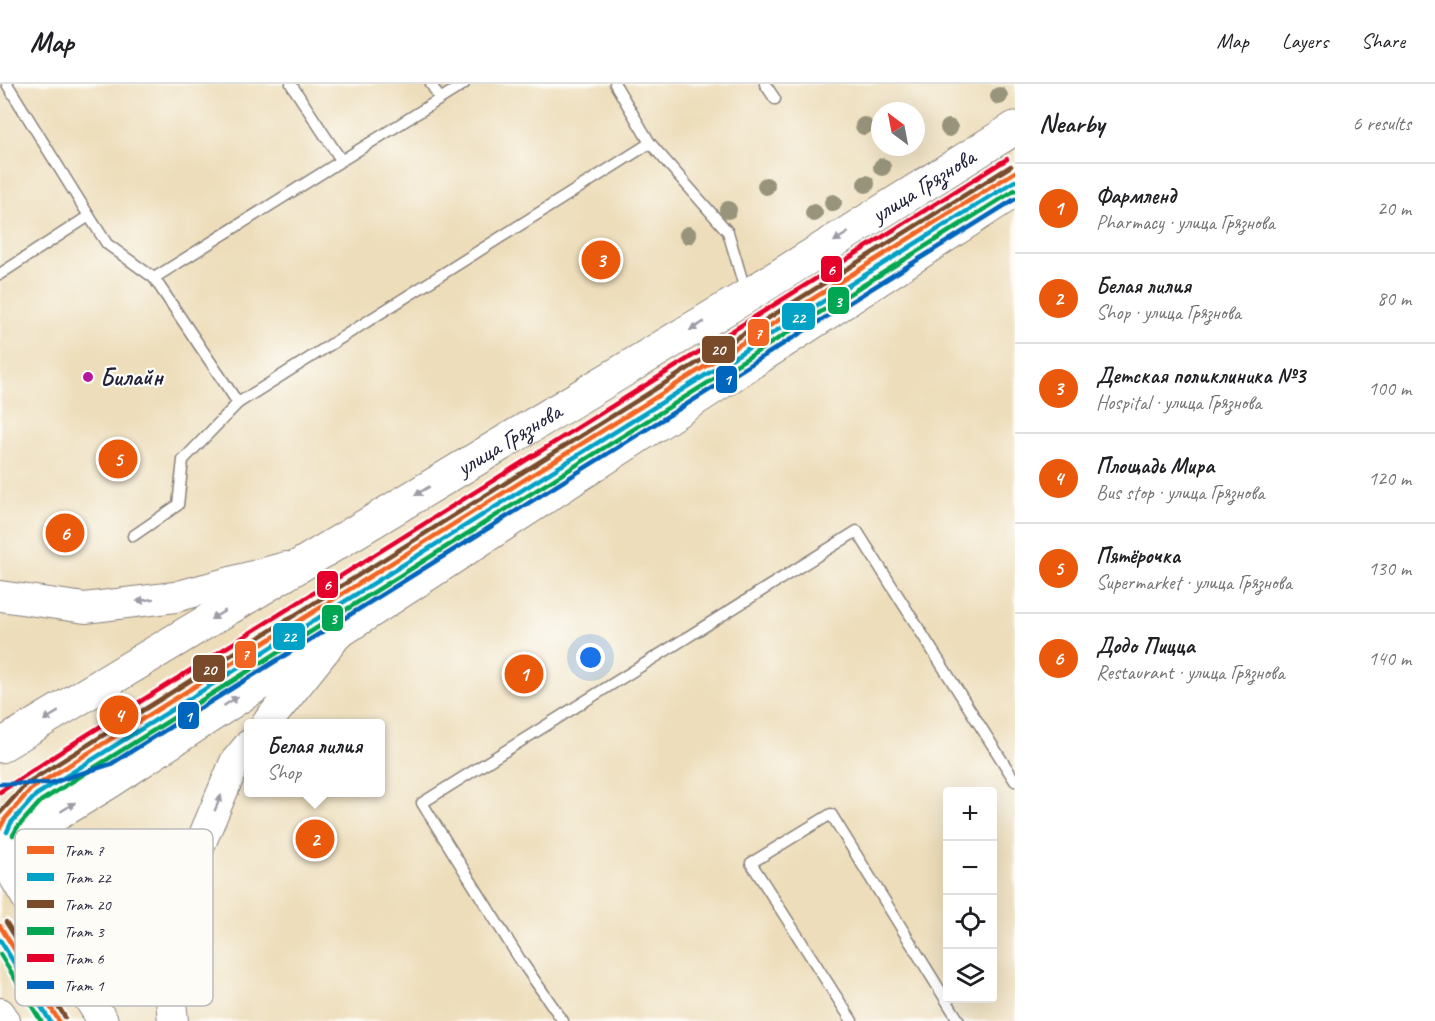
<!DOCTYPE html>
<meta charset="utf-8">
<style>
:root{--surface:#fff;--page:#f6f6f6;--text:#202124;--muted:#757577;--line:#e0e0e0;--accent:#ea580c}
body{margin:0;font-family:Caveat,sans-serif;background:var(--page);color:var(--text)}
.controls{position:absolute;right:18px;bottom:18px;display:grid;overflow:hidden;border-radius:6px;box-shadow:0 6px 24px #0002}
.controls button{width:54px;height:54px;display:grid;place-items:center;padding:0;border:0;border-bottom:2px solid var(--line);background:var(--surface);color:var(--text);font:30px sans-serif}
.compass{position:absolute;left:871px;top:18px;width:54px;height:54px;border-radius:50%;background:var(--surface);box-shadow:0 6px 24px #0002;rotate:328deg}
.you{position:absolute;left:591px;top:574px;width:21px;height:21px;margin:-15px;border:4px solid #fff;border-radius:50%;background:#1a73e8;box-shadow:0 0 0 9px #1a73e833}
.badge{display:grid;place-items:center;width:39px;height:39px;border-radius:50%;background:var(--accent);color:#fff;font-size:20px;font-weight:700}
.pin{position:absolute;translate:-50% -50%;border:3px solid #fff;box-shadow:0 2px 6px #0006}
.popup{position:absolute;left:244px;top:635px;width:141px;height:78px;box-sizing:border-box;display:grid;place-content:center;border-radius:6px;background:var(--surface);filter:drop-shadow(0 2px 4px #0005);font-size:20px;white-space:nowrap;color:var(--muted)}
.popup b{font-size:22px;color:var(--text)}
.popup::after{content:'';position:absolute;left:50%;top:100%;margin-left:-12px;border:12px solid transparent;border-top-color:var(--surface)}
.list{margin:0;padding:0;list-style:none}
h2{display:flex;justify-content:space-between;align-items:center;height:78px;margin:0;padding:0 24px;font-size:26px}
h2 small{font-size:20px;font-weight:400;color:var(--muted)}
.list li{display:grid;grid-template-columns:39px 1fr auto;gap:18px;align-items:center;box-sizing:border-box;height:90px;padding:0 24px;border-top:2px solid var(--line)}
.list b{display:block;font-size:22px;white-space:nowrap}
.list p{margin:0;font-size:20px;white-space:nowrap;color:var(--muted)}
.list em{font-size:20px;font-style:normal;color:var(--muted)}
.icon{flex:none;width:33px;height:33px;fill:none;stroke:currentColor;stroke-width:2;stroke-linecap:round;stroke-linejoin:round}
.map{position:relative;flex:none;width:1015px;height:937px;overflow:hidden}
header{display:flex;align-items:center;gap:36px;box-sizing:border-box;height:84px;padding:0 30px;background:var(--surface);border-bottom:2px solid var(--line)}
header strong{font-size:28px}
nav{display:flex;gap:33px;margin-inline-start:auto;font-size:21px}
main{display:flex}
aside{flex:1;background:var(--surface)}
.map>svg:first-child{display:block}
.lines{fill:none;stroke-linecap:round;stroke-linejoin:round}
.service-casing{stroke:#88807a;stroke-width:13}
.secondary-casing{stroke:#88807a;stroke-width:32}
.primary-casing{stroke:#88807a;stroke-width:35}
.service{stroke:#fff;stroke-width:10}
.secondary{stroke:#fff;stroke-width:30}
.primary{stroke:#fff;stroke-width:33}
.tram-1-casing{stroke:#fdfcf7;stroke-width:9}
.tram-2-casing{stroke:#fdfcf7;stroke-width:9}
.tram-3-casing{stroke:#fdfcf7;stroke-width:9}
.tram-4-casing{stroke:#fdfcf7;stroke-width:9}
.tram-5-casing{stroke:#fdfcf7;stroke-width:9}
.tram-6-casing{stroke:#fdfcf7;stroke-width:9}
.tram-1{stroke:#f26522;stroke-width:4.5}
.tram-2{stroke:#02a2c7;stroke-width:4.5}
.tram-3{stroke:#7a4b2a;stroke-width:4.5}
.tram-4{stroke:#00a651;stroke-width:4.5}
.tram-5{stroke:#e4002b;stroke-width:4.5}
.tram-6{stroke:#0065bd;stroke-width:4.5}
.tree{fill:#98947c}
.oneway{fill:#9c9ca7}
.poi-dot{fill:#b5179e;stroke:#fdfcf7;stroke-width:2}
.labels{text-anchor:middle;stroke-width:4.5;stroke-linejoin:round;paint-order:stroke}
.street-label{font-size:24px;fill:#22223b;stroke:#fdfcf7}
.poi-label{font-size:24px;font-weight:bold;fill:#22223b;stroke:#fdfcf7;text-anchor:start}
.key{fill:#fdfcf7;stroke:#bbbbbf;stroke-width:1.5}
.key-label{font-size:16px;fill:#22223b}
.line-badge{stroke:#fdfcf7;stroke-width:2}
.badge-label{font-size:16px;text-anchor:middle;font-weight:bold;fill:#fff}
</style>
<header>
<strong>Map</strong>
<nav><a>Map</a><a>Layers</a><a>Share</a></nav>
</header>
<main>
<div class="map">
<svg width="1015" height="937" viewBox="0 0 1015 937">
<rect width="100%" height="100%" fill="#fdfcf7"/>
<filter id="ink" filterUnits="userSpaceOnUse"><feTurbulence type="fractalNoise" baseFrequency=".0167" numOctaves="2"/><feDisplacementMap in="SourceGraphic" scale="12" xChannelSelector="R" yChannelSelector="G"/><feConvolveMatrix kernelMatrix="1 2 1 2 8 2 1 2 1" color-interpolation-filters="sRGB"/></filter>
<filter id="wash" filterUnits="userSpaceOnUse"><feTurbulence type="fractalNoise" baseFrequency=".008" numOctaves="4" result="noise"/><feDisplacementMap in="SourceGraphic" scale="24" xChannelSelector="R" yChannelSelector="G"/><feGaussianBlur stdDeviation="1.35" result="paint"/><feColorMatrix in="noise" values="0 0 0 0 0 0 0 0 0 0 0 0 0 0 0 0 0 1.4 0 .05"/><feComposite in="paint" operator="in"/></filter>
<g filter="url(#wash)">
<rect width="100%" height="100%" fill="#edddba"/>
</g>
<g filter="url(#ink)">
<g class="lines">
<g class="service-casing">
<g id="service">
<polyline points="7,0 89,132"/>
<polyline points="291,0 341,76"/>
<polyline points="431,0 440,15"/>
<polyline points="615,0 650,59 728,148 746,209"/>
<polyline points="765,0 775,15"/>
<polyline points="0,190 89,132 107,160 154,194 238,319"/>
<polyline points="154,194 464,0"/>
<polyline points="133,452 178,421 183,376 238,319 650,59"/>
<polyline points="563,937 519,874 422,719 857,447 1015,697"/>
<polyline points="852,937 751,779 831,730 959,937"/>
</g>
</g>
<g class="secondary-casing">
<g id="secondary">
<polyline points="0,512 85,524 175,513 286,483"/>
<polyline points="266,640 334,555"/>
<polyline points="0,769 47,848 103,937"/>
<polyline points="0,929 5,937"/>
<polyline points="173,937 168,887 185,796 235,678 249,661"/>
</g>
</g>
<g class="primary-casing">
<g id="primary">
<path id="s1" d="M0,662l747,-450 268,-168"/>
<polyline points="0,765 109,698 1015,106"/>
</g>
</g>
<use href="#service" class="service"/>
<use href="#secondary" class="secondary"/>
<use href="#primary" class="primary"/>
<g class="tram-1-casing">
<g id="tram-1">
<polyline points="0,744 5,735 31,705 1015,88"/>
<polyline points="0,842 59,937"/>
</g>
</g>
<g class="tram-2-casing">
<g id="tram-2">
<polyline points="7,748 11,739 36,711 1015,97"/>
<polyline points="0,856 50,937"/>
</g>
</g>
<g class="tram-3-casing">
<g id="tram-3">
<polyline points="0,729 27,699 1011,82"/>
<polyline points="6,838 65,933"/>
</g>
</g>
<g class="tram-4-casing">
<g id="tram-4">
<polyline points="13,751 17,744 41,717 1015,106"/>
<polyline points="0,870 41,937"/>
</g>
</g>
<g class="tram-5-casing">
<polyline id="tram-5" points="0,708 82,654 1007,75"/>
</g>
<g class="tram-6-casing">
<polyline id="tram-6" points="0,700 51,699 111,680 1015,115"/>
</g>
<use href="#tram-1" class="tram-1"/>
<use href="#tram-2" class="tram-2"/>
<use href="#tram-3" class="tram-3"/>
<use href="#tram-4" class="tram-4"/>
<use href="#tram-5" class="tram-5"/>
<use href="#tram-6" class="tram-6"/>
</g>
<g class="tree">
<circle cx="999" cy="12" r="9"/>
<circle cx="864" cy="42" r="9"/>
<circle cx="949" cy="44" r="9"/>
<circle cx="882" cy="83" r="9"/>
<circle cx="866" cy="100" r="9"/>
<circle cx="766" cy="102" r="9"/>
<circle cx="833" cy="119" r="9"/>
<circle cx="728" cy="126" r="9"/>
<circle cx="814" cy="129" r="9"/>
<circle cx="688" cy="151" r="9"/>
</g>
<defs><path id="oneway-solid" d="M-6-.8H1V-3.2L6.5 0L1 3.2V.8H-6Z" transform="scale(1.5)"/></defs>
<g class="oneway">
<use href="#oneway-solid" transform="translate(841 153) rotate(148)"/>
<use href="#oneway-solid" transform="translate(697 242) rotate(149)"/>
<use href="#oneway-solid" transform="translate(422 407) rotate(149)"/>
<use href="#oneway-solid" transform="translate(145 516) rotate(173)"/>
<use href="#oneway-solid" transform="translate(218 531) rotate(149)"/>
<use href="#oneway-solid" transform="translate(231 617) rotate(-33)"/>
<use href="#oneway-solid" transform="translate(51 632) rotate(149)"/>
<use href="#oneway-solid" transform="translate(218 719) rotate(-67)"/>
<use href="#oneway-solid" transform="translate(68 723) rotate(-32)"/>
</g>
</g>
<circle class="poi-dot" cx="88" cy="293" r="6"/>
<g class="labels">
<g class="street-label">
<text dy="8" stroke="none"><textPath href="#s1" startOffset="1080">улица Грязнова</textPath></text>
<text dy="8" stroke="none"><textPath href="#s1" startOffset="594">улица Грязнова</textPath></text>
</g>
<g class="poi-label">
<text x="100" y="301">Билайн</text>
</g>
</g>
<rect x="15" y="745" width="198" height="177" rx="9" class="key"/>
<rect x="27" y="762" width="27" height="8" fill="#f26522"/>
<rect x="27" y="789" width="27" height="8" fill="#02a2c7"/>
<rect x="27" y="816" width="27" height="8" fill="#7a4b2a"/>
<rect x="27" y="843" width="27" height="8" fill="#00a651"/>
<rect x="27" y="870" width="27" height="8" fill="#e4002b"/>
<rect x="27" y="897" width="27" height="8" fill="#0065bd"/>
<g class="key-label">
<text x="64" y="772">Tram 7</text>
<text x="64" y="799">Tram 22</text>
<text x="64" y="826">Tram 20</text>
<text x="64" y="853">Tram 3</text>
<text x="64" y="880">Tram 6</text>
<text x="64" y="907">Tram 1</text>
</g>
<g class="line-badge">
<rect x="820" y="171" width="23" height="28" rx="6" fill="#e4002b"/>
<rect x="827" y="202" width="23" height="29" rx="6" fill="#00a651"/>
<rect x="781" y="218" width="35" height="29" rx="6" fill="#02a2c7"/>
<rect x="747" y="234" width="23" height="29" rx="6" fill="#f26522"/>
<rect x="701" y="251" width="35" height="29" rx="6" fill="#7a4b2a"/>
<rect x="715" y="281" width="23" height="29" rx="6" fill="#0065bd"/>
<rect x="316" y="486" width="23" height="29" rx="6" fill="#e4002b"/>
<rect x="321" y="520" width="23" height="28" rx="6" fill="#00a651"/>
<rect x="272" y="538" width="34" height="29" rx="6" fill="#02a2c7"/>
<rect x="234" y="556" width="23" height="29" rx="6" fill="#f26522"/>
<rect x="192" y="570" width="34" height="29" rx="6" fill="#7a4b2a"/>
<rect x="177" y="617" width="23" height="29" rx="6" fill="#0065bd"/>
</g>
<g class="badge-label">
<text x="831" y="191">6</text>
<text x="838" y="223">3</text>
<text x="798" y="239">22</text>
<text x="758" y="255">7</text>
<text x="718" y="271">20</text>
<text x="727" y="301">1</text>
<text x="327" y="506">6</text>
<text x="333" y="540">3</text>
<text x="289" y="558">22</text>
<text x="245" y="576">7</text>
<text x="209" y="591">20</text>
<text x="188" y="638">1</text>
</g>
</svg>
<div class="controls">
<button>+</button>
<button>−</button>
<button><svg class="icon" aria-label="locate" viewBox="0 0 24 24"><circle cx="12" cy="12" r="6"/><path d="M12 2v4M12 18v4M2 12h4M18 12h4"/></svg></button>
<button><svg class="icon" aria-label="layers" viewBox="0 0 24 24"><path d="M12 4l9 5-9 5-9-5zM3 14l9 5 9-5"/></svg></button>
</div>
<svg class="compass" viewBox="-18 -18 36 36"><path d="M0-13l5 13h-10z" fill="#e53935"/><path d="M0 13l5-13h-10z" fill="#757577"/></svg>
<div class="you"></div>
<div class="pin badge" style="left:524px;top:590px">1</div>
<div class="pin badge" style="left:315px;top:755px">2</div>
<div class="popup"><b>Белая лилия</b>Shop</div>
<div class="pin badge" style="left:601px;top:176px">3</div>
<div class="pin badge" style="left:119px;top:631px">4</div>
<div class="pin badge" style="left:118px;top:375px">5</div>
<div class="pin badge" style="left:65px;top:449px">6</div>
</div>
<aside>
<h2>Nearby<small>6 results</small></h2>
<ul class="list">
<li><span class="badge">1</span><div><b>Фармленд</b><p>Pharmacy · улица Грязнова</p></div><em>20 m</em></li>
<li><span class="badge">2</span><div><b>Белая лилия</b><p>Shop · улица Грязнова</p></div><em>80 m</em></li>
<li><span class="badge">3</span><div><b>Детская поликлиника №3</b><p>Hospital · улица Грязнова</p></div><em>100 m</em></li>
<li><span class="badge">4</span><div><b>Площадь Мира</b><p>Bus stop · улица Грязнова</p></div><em>120 m</em></li>
<li><span class="badge">5</span><div><b>Пятёрочка</b><p>Supermarket · улица Грязнова</p></div><em>130 m</em></li>
<li><span class="badge">6</span><div><b>Додо Пицца</b><p>Restaurant · улица Грязнова</p></div><em>140 m</em></li>
</ul>
</aside>
</main>
